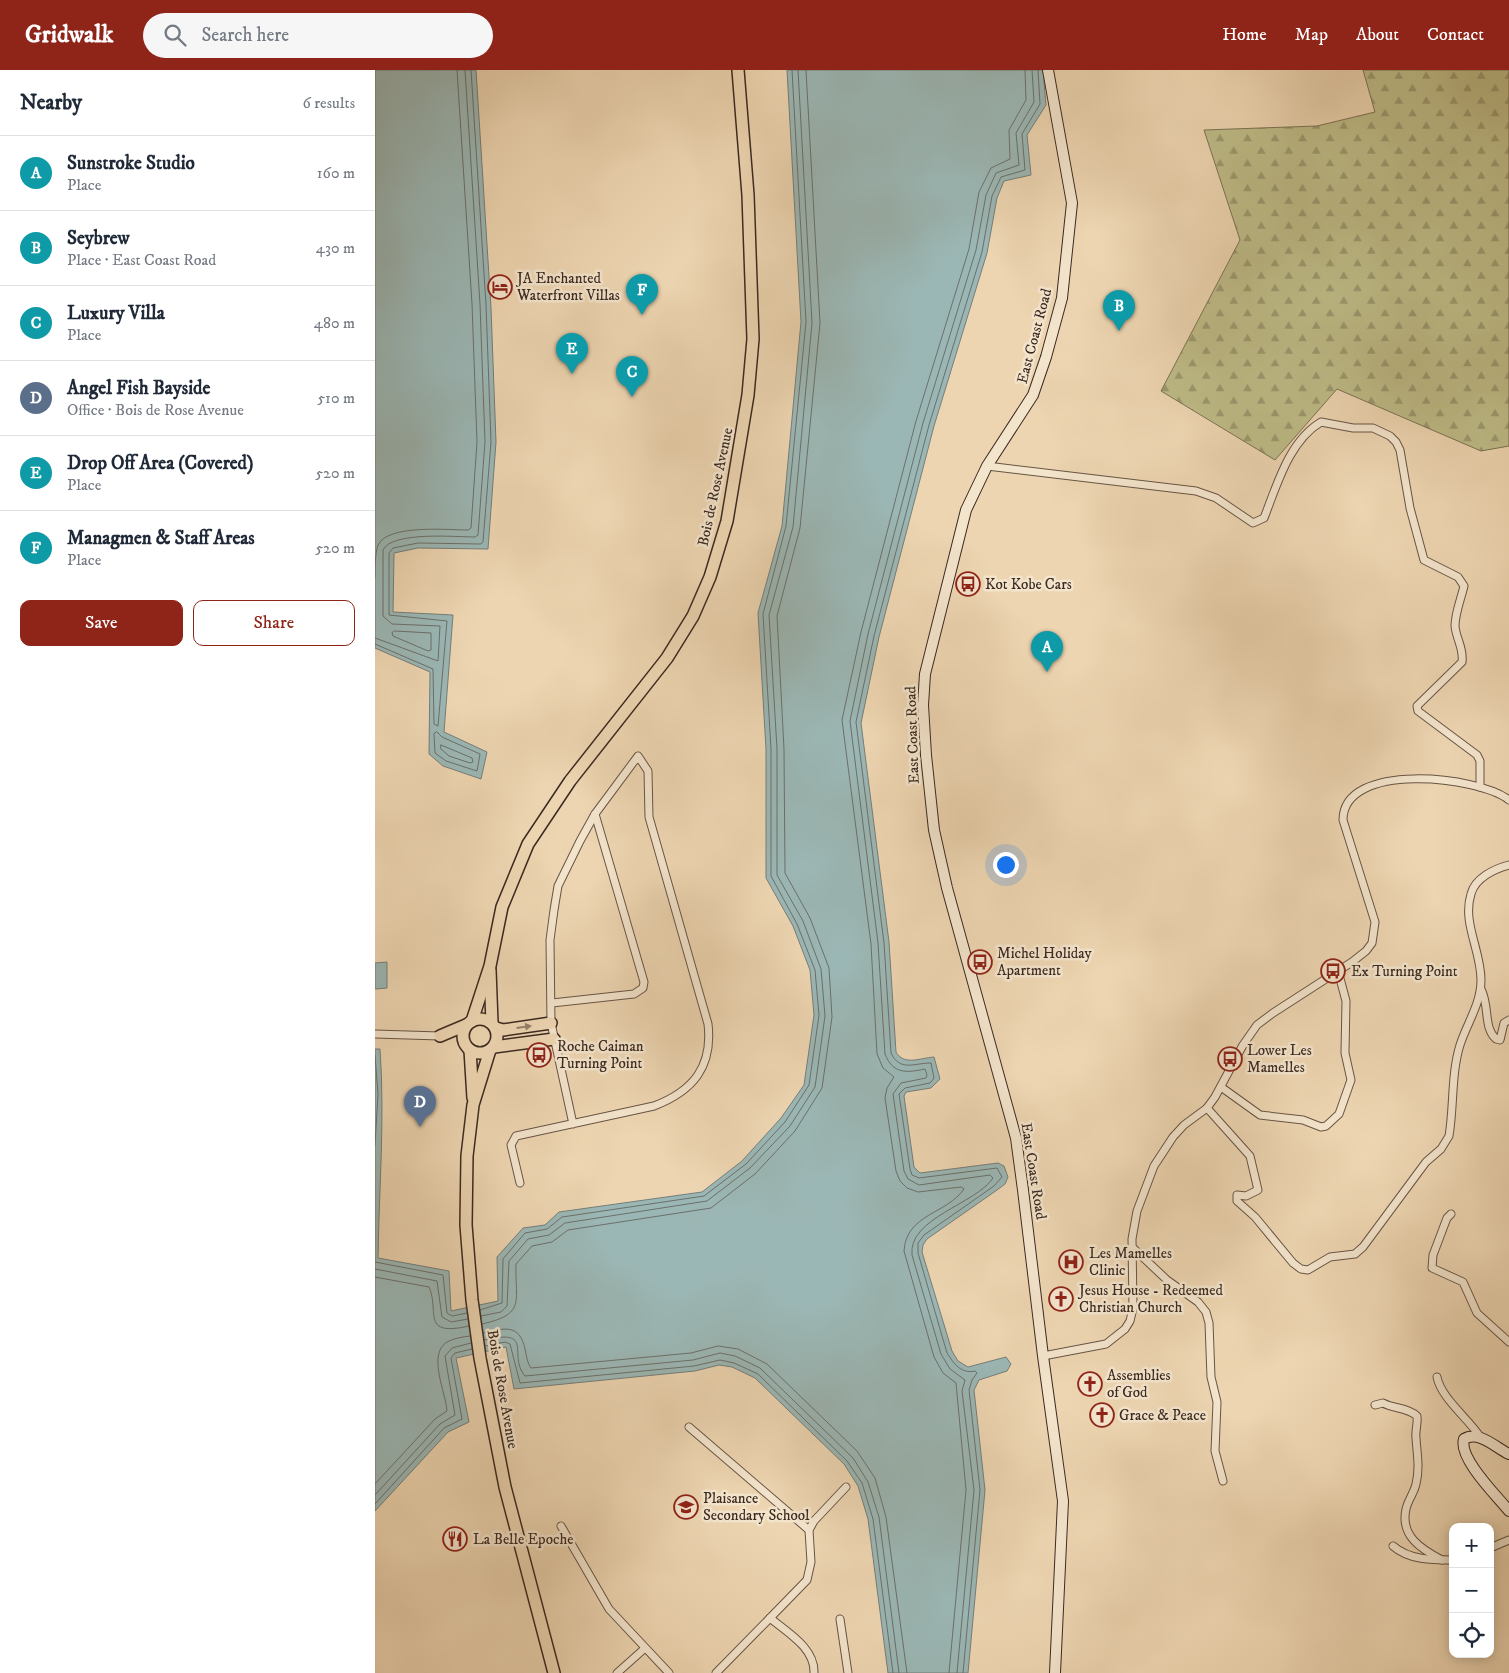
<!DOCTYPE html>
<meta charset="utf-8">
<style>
:root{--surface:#fff;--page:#f6f6f7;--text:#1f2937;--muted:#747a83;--line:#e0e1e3;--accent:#8f2418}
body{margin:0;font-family:"IM FELL DW Pica",serif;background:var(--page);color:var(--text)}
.controls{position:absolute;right:15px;bottom:15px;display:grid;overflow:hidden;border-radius:10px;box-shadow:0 2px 12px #0003}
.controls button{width:45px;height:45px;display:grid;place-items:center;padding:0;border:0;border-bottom:1px solid var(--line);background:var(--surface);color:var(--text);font:25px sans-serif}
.you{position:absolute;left:630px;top:794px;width:18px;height:18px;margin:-12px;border:4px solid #fff;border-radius:50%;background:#1a73e8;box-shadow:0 0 0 8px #1a73e833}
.badge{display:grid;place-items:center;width:32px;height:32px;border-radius:50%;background:var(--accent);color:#fff;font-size:16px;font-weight:700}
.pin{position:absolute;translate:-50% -41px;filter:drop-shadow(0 1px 2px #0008)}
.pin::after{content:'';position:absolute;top:26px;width:18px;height:15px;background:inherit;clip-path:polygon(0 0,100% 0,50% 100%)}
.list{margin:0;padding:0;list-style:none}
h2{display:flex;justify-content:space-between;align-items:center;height:65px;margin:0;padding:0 20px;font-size:21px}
h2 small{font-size:16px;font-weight:400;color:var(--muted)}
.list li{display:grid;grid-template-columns:32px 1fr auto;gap:15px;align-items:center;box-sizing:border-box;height:75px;padding:0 20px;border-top:1px solid var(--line)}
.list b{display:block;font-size:19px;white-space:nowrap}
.list p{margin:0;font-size:16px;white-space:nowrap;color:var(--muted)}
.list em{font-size:16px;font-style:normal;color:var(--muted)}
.actions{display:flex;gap:10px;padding:15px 20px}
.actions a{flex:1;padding:11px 0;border:1px solid var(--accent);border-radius:10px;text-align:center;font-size:18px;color:var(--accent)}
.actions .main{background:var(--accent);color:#fff}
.icon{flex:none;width:28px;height:28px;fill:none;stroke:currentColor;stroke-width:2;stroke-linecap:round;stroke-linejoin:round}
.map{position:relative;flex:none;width:1134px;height:1603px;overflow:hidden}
header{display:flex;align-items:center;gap:30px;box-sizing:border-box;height:70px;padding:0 25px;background:var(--accent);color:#fff}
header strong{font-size:24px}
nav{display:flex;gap:28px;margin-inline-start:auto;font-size:18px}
.search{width:350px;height:45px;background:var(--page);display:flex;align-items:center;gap:12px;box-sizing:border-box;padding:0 18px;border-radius:28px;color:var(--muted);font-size:19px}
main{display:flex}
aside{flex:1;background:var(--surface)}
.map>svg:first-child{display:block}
.forest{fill:url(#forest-firs);stroke:#7c7254}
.water{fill:#9bb7b5;stroke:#757e7a}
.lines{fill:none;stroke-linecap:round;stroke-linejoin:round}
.shore{stroke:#6b706b;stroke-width:1}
.minor-casing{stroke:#685445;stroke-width:9}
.secondary-casing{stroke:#3b2921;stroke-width:12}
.primary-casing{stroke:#3b2921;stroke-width:14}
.minor{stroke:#f3e4cc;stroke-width:7}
.secondary{stroke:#f3e4cc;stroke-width:10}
.primary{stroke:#edd5b1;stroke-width:11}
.oneway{fill:#947f69}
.labels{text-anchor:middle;stroke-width:5;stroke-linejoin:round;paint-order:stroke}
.poi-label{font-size:15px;fill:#3b2921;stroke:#f3e4cc;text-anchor:start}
.street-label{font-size:15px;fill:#3b2921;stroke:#f3e4cc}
</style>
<header>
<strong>Gridwalk</strong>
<div class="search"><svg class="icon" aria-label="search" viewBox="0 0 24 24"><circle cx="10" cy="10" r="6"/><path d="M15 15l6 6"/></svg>Search here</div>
<nav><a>Home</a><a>Map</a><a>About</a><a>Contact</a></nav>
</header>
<main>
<aside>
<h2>Nearby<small>6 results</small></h2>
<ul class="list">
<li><span class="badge" style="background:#0f9aa8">A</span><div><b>Sunstroke Studio</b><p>Place</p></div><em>160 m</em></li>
<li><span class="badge" style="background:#0f9aa8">B</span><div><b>Seybrew</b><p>Place · East Coast Road</p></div><em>430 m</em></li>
<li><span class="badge" style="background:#0f9aa8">C</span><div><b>Luxury Villa</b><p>Place</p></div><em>480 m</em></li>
<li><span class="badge" style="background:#5c6f8a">D</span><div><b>Angel Fish Bayside</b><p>Office · Bois de Rose Avenue</p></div><em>510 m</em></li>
<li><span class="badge" style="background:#0f9aa8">E</span><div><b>Drop Off Area (Covered)</b><p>Place</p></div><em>520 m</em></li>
<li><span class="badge" style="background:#0f9aa8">F</span><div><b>Managmen &amp; Staff Areas</b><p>Place</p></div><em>520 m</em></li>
</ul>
<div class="actions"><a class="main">Save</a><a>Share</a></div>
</aside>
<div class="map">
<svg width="1134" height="1603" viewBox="0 0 1134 1603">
<defs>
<pattern id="forest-firs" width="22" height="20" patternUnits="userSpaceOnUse" patternTransform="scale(1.25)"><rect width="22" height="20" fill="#bebc88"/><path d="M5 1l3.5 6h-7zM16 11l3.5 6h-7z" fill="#9c996f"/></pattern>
</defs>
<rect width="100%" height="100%" fill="#edd5b1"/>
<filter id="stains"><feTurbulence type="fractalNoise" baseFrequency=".004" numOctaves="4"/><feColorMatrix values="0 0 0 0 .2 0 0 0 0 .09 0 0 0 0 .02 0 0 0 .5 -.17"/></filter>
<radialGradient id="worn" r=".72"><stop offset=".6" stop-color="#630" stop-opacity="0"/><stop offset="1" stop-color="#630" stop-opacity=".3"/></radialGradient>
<polygon class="forest" points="988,0 1134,0 1134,376 1106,381 962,319 900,390 786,321 865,170 829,60 942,56 1000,42"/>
<g class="water">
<polygon points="0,0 101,0 116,238 121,372 113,479 43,478 19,483 18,542 78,545 69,662 112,682 106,709 68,696 54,684 55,602 0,578"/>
<path d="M412,0h256l3,35 -19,30 4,40 -27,6 -7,17 -10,55 -53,173 -55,211 -18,86 28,219 7,110c8,14 24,6 38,5l6,22 -9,9 -25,4 -2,4 10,71 6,6 78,-10 6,3 4,11 -3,7 -8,6 -70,49 -4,6 -1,7 30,99 6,10 10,6 38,-10 5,7 -4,7 -28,9 -5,10 11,100 -17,183h-80l-20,-154 -10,-33 -14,-22 -89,-86 -23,-11 -13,-2 -24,6 -181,18 -8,-42 -50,11 13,64 -21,10 -73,79v-462h5c5,70 -1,139 -2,209l71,13 2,40 47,-10 -1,-44 26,-29 22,-3 14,-13 143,-20 40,-31 39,-43 23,-33 10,-70 -4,-45 -17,-44 -27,-48v-129l-8,-136 24,-87 19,-204z"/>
<polygon points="12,892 12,918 0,919 0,893"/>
</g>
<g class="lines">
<g class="shore">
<path d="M0,507c0,-10 0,-23 3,-32 10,-21 70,-15 90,-15l3,-2 6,-86 -5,-138 -15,-234"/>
<polygon points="20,561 56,563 56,580 53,581 18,566 17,563"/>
<path d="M0,568l63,23 2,-35 -48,-2 -9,-8v-66c9,-19 73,-13 92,-13l3,-2 7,-93 -5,-138 -15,-234"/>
<polyline points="0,574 58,599 59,654 63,656 72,551 14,545 14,483 18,478 43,473 106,474 108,472 116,372 111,235 96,0"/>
<polygon points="62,662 67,667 105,684 102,701 71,691 60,683 59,664"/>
<polygon points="66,675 97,688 98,692 95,693 74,686 66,679"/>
<polyline points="0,985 3,1024 0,1075"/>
<polyline points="0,1192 68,1205 72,1243 77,1246 92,1243"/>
<polyline points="0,1199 62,1211 67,1247 76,1252 93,1249"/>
<path d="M0,1207l54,10c11,25 -9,50 40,39"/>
<polyline points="105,1240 127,1233 128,1189 150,1163 172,1159 187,1147 329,1126 371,1094 410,1052 434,1015 444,945 440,900 422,854 396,806 396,679 388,544 411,456 431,252 417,0"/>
<polyline points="106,1246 126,1242 132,1236 134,1191 153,1169 174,1165 190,1153 332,1131 375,1098 415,1056 440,1017 450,946 446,899 428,851 402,805 402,679 394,545 418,457 437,253 423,0"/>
<path d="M107,1254c44,-10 33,-21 34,-60l16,-18 20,-4 16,-12 143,-22 44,-34 40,-43 27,-43 10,-71 -3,-49 -19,-50 -25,-45 -1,-124 -7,-133 23,-88 20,-205 -14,-253"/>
<path d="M108,1263c25,-6 38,-9 43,21 1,5 2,10 5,14l160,-15 27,-7 20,3 29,15 90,87 18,27 11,39 21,156"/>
<path d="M109,1270c52,-12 23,15 41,36l168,-16 27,-7 15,3 25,12 93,90 15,24 11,35 20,156"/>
<polyline points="110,1276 130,1272 135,1274 145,1313 319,1296 345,1290 359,1293 383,1304 472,1391 487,1413 498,1449 518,1603"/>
<path d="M0,1414l60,-65 12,-8c-1,-18 -20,-57 0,-69 7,-4 16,-5 23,-6"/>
<polyline points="0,1425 65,1354 80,1345 70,1286 77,1278 96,1273"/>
<polyline points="0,1434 69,1358 87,1349 76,1288 80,1283 97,1279"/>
<path d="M574,1603l17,-183 -10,-107 -13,-10 -9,-16 -30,-106c2,-37 43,-37 60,-62l-3,-2 -43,5 -11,-4 -7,-7 -4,-10 -11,-73 2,-10 7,-11 -11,-9 -6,-14 -6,-110 -29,-224 19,-88 55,-211 53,-172 10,-57 12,-24 19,-9 -1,-29 17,-30 -1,-30"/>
<path d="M582,1603l17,-183 -12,-99 3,-11 -15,-11 -9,-15 -29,-99c-4,-37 64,-51 81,-77l-3,-3 -71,10 -11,-6 -4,-8 -11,-77 8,-11 25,-5 1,-3 -2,-6c-19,4 -32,5 -40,-15l-7,-111 -28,-222 18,-87 55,-211 53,-173 10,-55 10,-22 23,-8 -3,-32 18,-31 -2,-32"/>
<path d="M588,1603l17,-183 -11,-100 3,-10 5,-7 -2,-2c-14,3 -21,-7 -28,-18l-29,-100v-10l6,-8 70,-49 8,-9 -5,-9 -78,10 -7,-3 -2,-6 -11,-75 6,-6 25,-5 4,-5 -3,-15c-17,0 -31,9 -40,-10l-7,-110 -28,-221 18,-86 55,-211 53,-173 10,-56 9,-19 24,-7 -3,-36 18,-30 -2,-34"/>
</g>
<g class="minor-casing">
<g id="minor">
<path d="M612,396l209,25 20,7 37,25 11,-5c13,-33 25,-77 57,-96l32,6h20l17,8 6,6 4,8 10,58 14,52 34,17 6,9c-3,13 -9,27 -9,40 1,13 9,22 7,36l-45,44 1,5 59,44 3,6v26"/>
<path d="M1106,919c9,18 2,38 15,50l4,1 4,-17 5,-3"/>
<polyline points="177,933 259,924 268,918 269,912 220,744"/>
<polyline points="0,964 65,966"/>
<polyline points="846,1017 885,1045 928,1050 946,1057 951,1056 964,1044 976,1010 970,983 971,931 963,901"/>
<path d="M832,1038l43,48 8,34 -12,6 -9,-1v6l18,16 38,46 8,6 7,1 22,-13 25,-3 8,-7 63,-85 15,-13 8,-13c5,-29 2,-62 11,-91 7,-22 21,-41 21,-65 0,-30 -19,-57 -10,-86 4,-16 23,-25 38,-29"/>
<path d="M145,1113l-9,-38 5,-9 138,-30c39,-15 59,-39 54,-82l-59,-207 -1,-46 -10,-15 -43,58 -15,27 -22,45 -4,24 -4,30 1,83 22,101"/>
<polyline points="1076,1144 1072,1148 1058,1185 1057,1198 1088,1212 1102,1243 1134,1272"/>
<polyline points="757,1177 792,1210 823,1232 831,1242 834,1253 836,1307 842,1332 840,1381 848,1411"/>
<path d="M668,1286l63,-12 19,-15 5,-8 3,-13 -1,-69 5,-28 17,-45 19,-29 11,-12 23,-17 8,-11 28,-52 14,-20 16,-12 79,-51 14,-11 6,-8 3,-21 -32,-102c0,-59 135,-44 166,-20"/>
<path d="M1062,1307c4,21 31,41 44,61"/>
<path d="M1000,1335l8,-2c11,6 24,4 34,13 1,8 -2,15 -1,22 1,16 4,30 0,46 -2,9 -8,16 -10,25 -6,27 15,40 36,51"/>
<polyline points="314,1357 434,1460"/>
<polyline points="186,1456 234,1539 294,1603"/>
<path d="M1018,1476c16,14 39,14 60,14"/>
<polyline points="1115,1478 1134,1470"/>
<polyline points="395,1548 432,1510 436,1492 434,1460 439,1451 471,1417"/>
<polyline points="465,1549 473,1603"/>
<polyline points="242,1603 269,1579"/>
<path d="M341,1603l54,-55c18,15 45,30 44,55"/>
</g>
</g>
<g class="secondary-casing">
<g id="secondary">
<polyline points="673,0 697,133 687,228 671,287 658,325 612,396 591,440 550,604 548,635 551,685 559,760 572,818 641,1068 648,1120 668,1286 688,1431 680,1603"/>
<path d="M1134,1384c-13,-6 -30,-24 -45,-15 -6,19 33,57 45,72"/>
</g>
</g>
<g class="primary-casing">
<g id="primary">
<polyline points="115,900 117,953"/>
<circle cx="105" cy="966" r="17"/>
<polyline points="97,951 115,896 127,837 153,774 195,711 292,588 318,546 335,507 352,451 373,325 378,269 373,125 363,0"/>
<polyline points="121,958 128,960 176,953"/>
<polyline points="65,966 91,955"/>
<polyline points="119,977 179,969"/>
<polyline points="95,980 98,1028"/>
<polyline points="115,980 98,1035 92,1086 91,1155 97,1230 105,1288 130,1417 179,1603"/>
</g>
</g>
<use href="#minor" class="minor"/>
<use href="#secondary" class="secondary"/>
<use href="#primary" class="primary"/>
</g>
<defs><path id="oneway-solid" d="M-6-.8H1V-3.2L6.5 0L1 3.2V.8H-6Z" transform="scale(1.25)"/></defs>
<use class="oneway" href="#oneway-solid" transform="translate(149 957) rotate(-8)"/>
<defs>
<g id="hotel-ring" transform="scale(1.25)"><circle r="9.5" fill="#f3e4cc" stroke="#8f2418" stroke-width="1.5"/><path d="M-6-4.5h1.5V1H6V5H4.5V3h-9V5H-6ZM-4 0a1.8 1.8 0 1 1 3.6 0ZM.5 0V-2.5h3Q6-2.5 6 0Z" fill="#8f2418"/></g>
<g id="bus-ring" transform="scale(1.25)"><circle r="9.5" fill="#f3e4cc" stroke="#8f2418" stroke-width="1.5"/><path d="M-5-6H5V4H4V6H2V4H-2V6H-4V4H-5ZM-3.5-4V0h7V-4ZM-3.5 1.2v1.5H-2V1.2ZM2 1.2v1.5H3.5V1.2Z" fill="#8f2418"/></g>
<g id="hospital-ring" transform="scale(1.25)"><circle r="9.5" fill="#f3e4cc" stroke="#8f2418" stroke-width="1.5"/><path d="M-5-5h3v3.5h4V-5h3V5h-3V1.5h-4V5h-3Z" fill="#8f2418"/></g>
<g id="church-ring" transform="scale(1.25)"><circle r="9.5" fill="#f3e4cc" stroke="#8f2418" stroke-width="1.5"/><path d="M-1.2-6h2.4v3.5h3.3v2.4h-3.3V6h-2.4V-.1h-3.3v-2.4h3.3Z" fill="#8f2418"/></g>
<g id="school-ring" transform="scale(1.25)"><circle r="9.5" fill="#f3e4cc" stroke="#8f2418" stroke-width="1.5"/><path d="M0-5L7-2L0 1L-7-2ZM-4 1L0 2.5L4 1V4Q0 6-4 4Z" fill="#8f2418"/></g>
<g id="restaurant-ring" transform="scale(1.25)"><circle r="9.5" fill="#f3e4cc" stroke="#8f2418" stroke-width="1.5"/><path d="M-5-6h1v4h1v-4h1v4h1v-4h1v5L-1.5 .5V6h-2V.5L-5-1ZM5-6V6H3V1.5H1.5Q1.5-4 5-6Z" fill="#8f2418"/></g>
</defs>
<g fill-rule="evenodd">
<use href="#hotel-ring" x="125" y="217"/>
<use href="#bus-ring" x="593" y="514"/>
<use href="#bus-ring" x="605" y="892"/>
<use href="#bus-ring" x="958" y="901"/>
<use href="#bus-ring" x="164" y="985"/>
<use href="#bus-ring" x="855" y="989"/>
<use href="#hospital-ring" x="696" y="1192"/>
<use href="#church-ring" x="686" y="1229"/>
<use href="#church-ring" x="715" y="1314"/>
<use href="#church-ring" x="727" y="1345"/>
<use href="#school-ring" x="311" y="1437"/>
<use href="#restaurant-ring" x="80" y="1469"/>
</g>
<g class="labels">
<g class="poi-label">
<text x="142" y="213">JA Enchanted<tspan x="142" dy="17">Waterfront Villas</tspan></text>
<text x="610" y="519">Kot Kobe Cars</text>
<text x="622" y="888">Michel Holiday<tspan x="622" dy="17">Apartment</tspan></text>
<text x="976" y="906">Ex Turning Point</text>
<text x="182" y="981">Roche Caiman<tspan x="182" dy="17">Turning Point</tspan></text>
<text x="872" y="985">Lower Les<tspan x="872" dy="17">Mamelles</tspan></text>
<text x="714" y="1188">Les Mamelles<tspan x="714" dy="17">Clinic</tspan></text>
<text x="704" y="1225">Jesus House - Redeemed<tspan x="704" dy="17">Christian Church</tspan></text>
<text x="732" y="1310">Assemblies<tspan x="732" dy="17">of God</tspan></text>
<text x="744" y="1350">Grace &amp; Peace</text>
<text x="328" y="1433">Plaisance<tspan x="328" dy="17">Secondary School</tspan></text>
<text x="98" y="1474">La Belle Epoche</text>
</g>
<g class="street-label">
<text transform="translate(659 266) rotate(-75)" y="5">East Coast Road</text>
<text transform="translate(340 417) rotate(-78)" y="5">Bois de Rose Avenue</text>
<text transform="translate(537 665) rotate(-92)" y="5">East Coast Road</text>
<text transform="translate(659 1101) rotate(81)" y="5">East Coast Road</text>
<text transform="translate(128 1319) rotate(80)" y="5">Bois de Rose Avenue</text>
</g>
</g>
<rect width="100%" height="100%" filter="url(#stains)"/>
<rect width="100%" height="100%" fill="url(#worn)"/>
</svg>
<div class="controls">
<button>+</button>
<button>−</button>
<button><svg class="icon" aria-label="locate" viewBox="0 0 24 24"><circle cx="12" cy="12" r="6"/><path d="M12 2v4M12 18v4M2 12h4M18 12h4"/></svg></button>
</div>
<div class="you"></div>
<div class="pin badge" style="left:672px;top:602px;background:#0f9aa8">A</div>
<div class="pin badge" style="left:744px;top:261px;background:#0f9aa8">B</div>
<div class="pin badge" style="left:257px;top:327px;background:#0f9aa8">C</div>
<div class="pin badge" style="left:45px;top:1057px;background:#5c6f8a">D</div>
<div class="pin badge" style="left:197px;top:304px;background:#0f9aa8">E</div>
<div class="pin badge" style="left:267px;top:245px;background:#0f9aa8">F</div>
</div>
</main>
